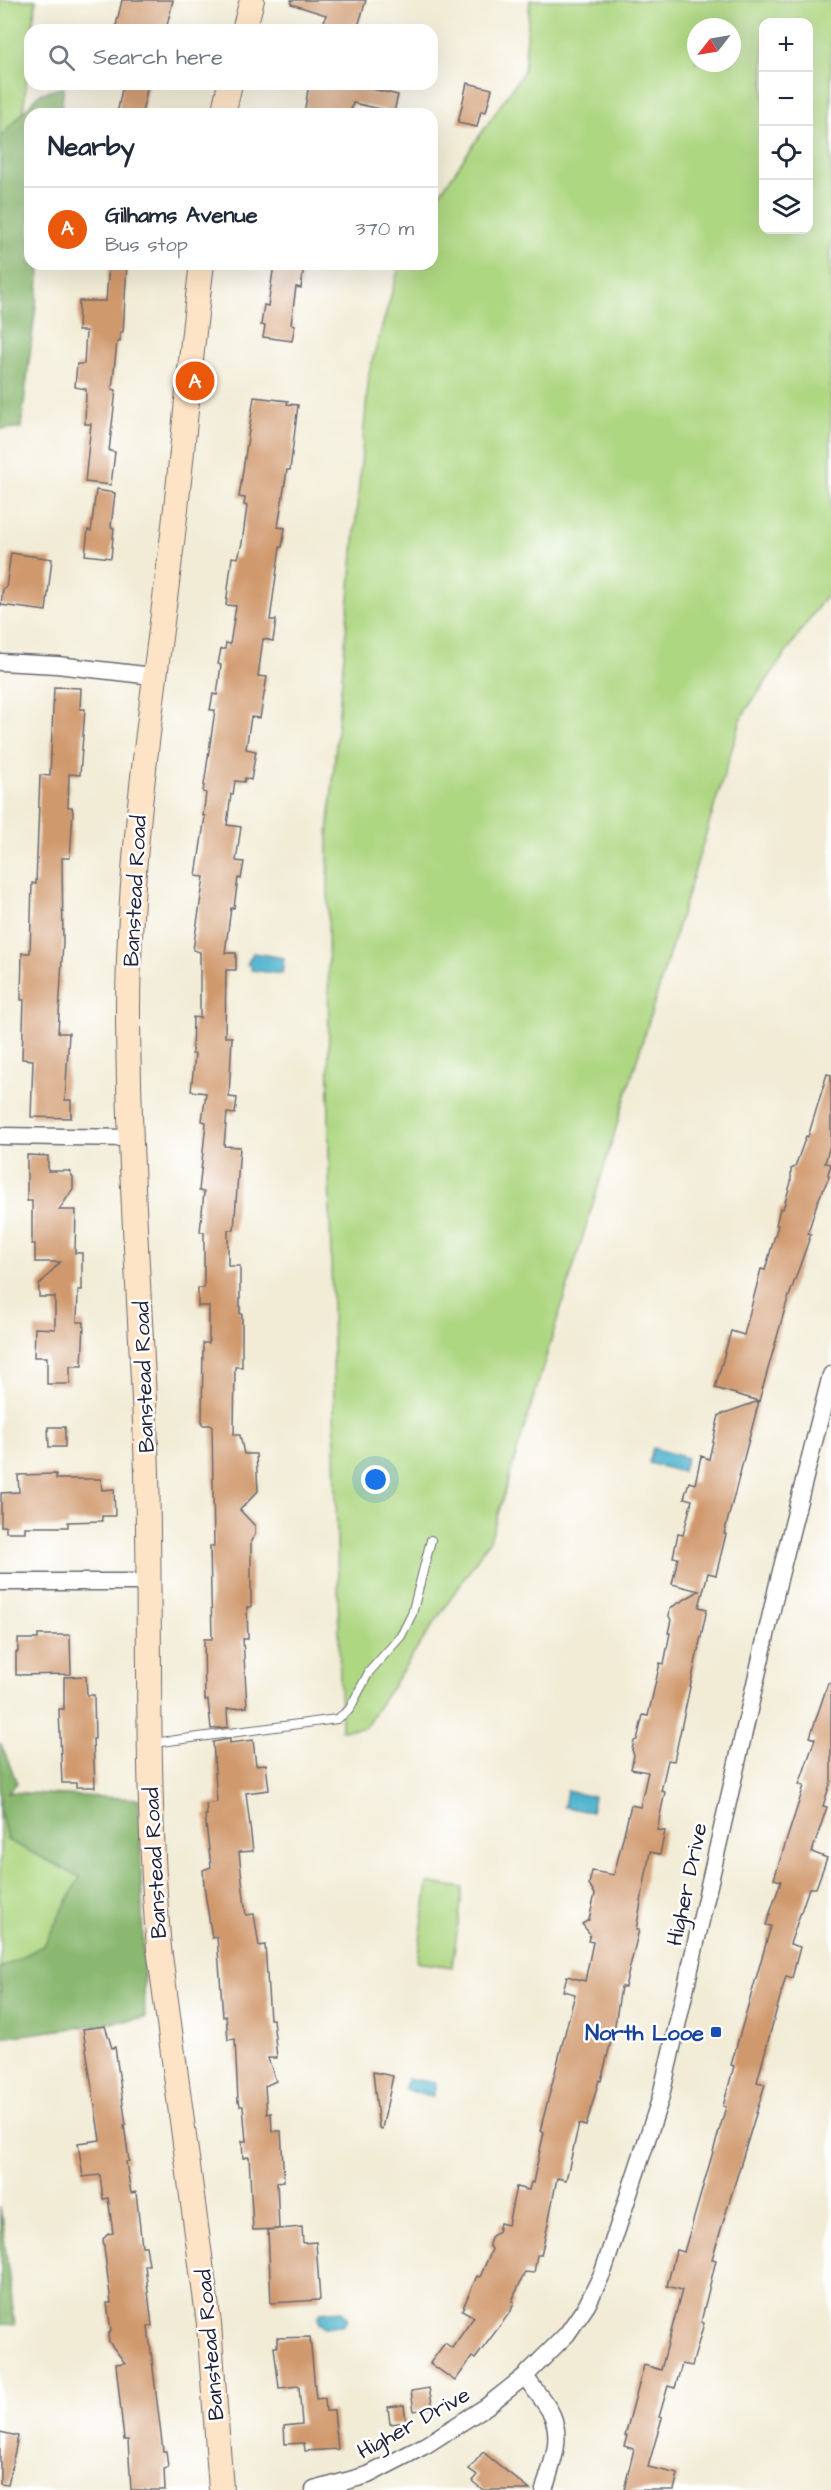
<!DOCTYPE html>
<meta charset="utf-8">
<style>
:root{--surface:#fff;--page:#f6f6f7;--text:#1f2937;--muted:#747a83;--line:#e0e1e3;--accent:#ea580c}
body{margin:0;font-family:"Architects Daughter",sans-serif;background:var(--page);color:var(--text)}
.controls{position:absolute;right:18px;top:18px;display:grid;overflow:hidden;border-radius:12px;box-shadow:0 6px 24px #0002}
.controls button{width:54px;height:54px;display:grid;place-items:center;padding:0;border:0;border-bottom:2px solid var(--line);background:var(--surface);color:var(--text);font:30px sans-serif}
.compass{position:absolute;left:687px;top:18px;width:54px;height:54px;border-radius:50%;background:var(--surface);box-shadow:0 6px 24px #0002;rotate:239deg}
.you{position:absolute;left:376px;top:1480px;width:21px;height:21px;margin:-15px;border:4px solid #fff;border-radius:50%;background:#1a73e8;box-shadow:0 0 0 9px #1a73e833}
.badge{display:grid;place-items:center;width:39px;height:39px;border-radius:50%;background:var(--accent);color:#fff;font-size:20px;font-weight:700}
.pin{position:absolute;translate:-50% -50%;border:3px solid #fff;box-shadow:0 2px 6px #0006}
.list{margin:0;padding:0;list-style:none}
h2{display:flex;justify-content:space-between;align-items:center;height:78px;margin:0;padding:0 24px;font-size:26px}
h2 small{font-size:20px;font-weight:400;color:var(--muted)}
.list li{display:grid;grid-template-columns:39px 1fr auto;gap:18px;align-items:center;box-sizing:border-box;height:84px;padding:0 24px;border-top:2px solid var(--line)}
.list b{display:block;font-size:22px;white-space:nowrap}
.list p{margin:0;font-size:20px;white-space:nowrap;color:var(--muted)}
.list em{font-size:20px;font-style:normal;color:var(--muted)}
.icon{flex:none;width:33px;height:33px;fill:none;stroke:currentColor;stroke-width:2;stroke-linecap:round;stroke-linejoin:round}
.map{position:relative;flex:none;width:831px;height:2490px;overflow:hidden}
.search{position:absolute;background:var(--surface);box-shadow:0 6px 24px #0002;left:24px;top:24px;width:414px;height:66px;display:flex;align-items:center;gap:15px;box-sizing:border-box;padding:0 21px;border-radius:18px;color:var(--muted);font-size:22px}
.panel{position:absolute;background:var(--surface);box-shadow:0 6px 24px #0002;left:24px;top:108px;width:414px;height:162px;border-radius:18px}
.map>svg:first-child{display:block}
.green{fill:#aed782;stroke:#687c5e;stroke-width:1.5;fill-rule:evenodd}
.forest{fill:#8ab870;stroke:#566d56;stroke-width:1.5}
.water{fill:#4eb3cd;stroke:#386a84;stroke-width:1.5}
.building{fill:#d0996d}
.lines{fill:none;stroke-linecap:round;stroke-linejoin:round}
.lane-casing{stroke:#6b6971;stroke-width:10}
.street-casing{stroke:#6b6971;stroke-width:19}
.secondary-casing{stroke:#6b6971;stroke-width:26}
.lane{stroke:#fff;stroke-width:8}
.street{stroke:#fff;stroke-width:16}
.secondary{stroke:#fee4c6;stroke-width:24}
.transit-dot{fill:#1a4fb4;stroke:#fff;stroke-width:2}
.labels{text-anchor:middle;stroke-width:5;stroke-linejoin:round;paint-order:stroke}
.street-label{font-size:22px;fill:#22223b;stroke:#fff}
.transit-label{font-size:22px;font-weight:bold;fill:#164399;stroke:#fff;text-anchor:end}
</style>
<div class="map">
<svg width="831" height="2490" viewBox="0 0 831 2490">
<rect width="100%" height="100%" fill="#fff"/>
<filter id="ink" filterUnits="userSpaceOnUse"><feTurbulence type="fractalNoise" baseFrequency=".0167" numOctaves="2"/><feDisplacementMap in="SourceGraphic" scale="12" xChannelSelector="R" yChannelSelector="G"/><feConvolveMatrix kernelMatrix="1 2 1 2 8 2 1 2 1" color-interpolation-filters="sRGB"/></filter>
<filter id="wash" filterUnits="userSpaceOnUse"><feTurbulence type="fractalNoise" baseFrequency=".008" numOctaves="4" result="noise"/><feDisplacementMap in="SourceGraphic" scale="24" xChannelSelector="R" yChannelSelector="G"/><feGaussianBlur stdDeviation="1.35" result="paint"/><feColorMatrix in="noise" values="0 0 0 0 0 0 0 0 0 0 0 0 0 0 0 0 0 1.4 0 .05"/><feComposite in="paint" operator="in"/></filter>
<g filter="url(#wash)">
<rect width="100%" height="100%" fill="#f2ecd6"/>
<g class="green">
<polygon points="0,0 36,0 32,30 30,30 30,51 0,314"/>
<path d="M530,0h301v588l-89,128 -252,824 -126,188 -23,2 -12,-562 -1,-333 41,-462 31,-109h32v-59l92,-134zM764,22h44v208h-44zM696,27h36v36h-36z"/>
<polygon points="0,1803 73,1822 145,2018 0,2038"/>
<polygon points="428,1883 463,1888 452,1967 417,1962"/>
</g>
<g class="forest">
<polygon points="64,87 60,114 30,114 30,264 41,264 21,428 0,429 0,137 40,94"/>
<polygon points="0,1742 17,1783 8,1792 139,1799 145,2018 0,2038 0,1969 44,1945 80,1877 7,1840 0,1807"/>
<polygon points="0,2206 15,2325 0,2324"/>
</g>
<g class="water">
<polygon points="253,953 284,958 282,974 251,970 251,966 247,964"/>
<polygon points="653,1448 687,1458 682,1472 649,1463"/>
<polygon points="567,1791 594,1797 591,1812 564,1807"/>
<polygon points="407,2078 436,2083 433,2096 405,2090"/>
<polygon points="341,2310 348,2318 342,2326 324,2327 319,2323 318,2317 322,2312"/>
</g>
<g id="blocks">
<g class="building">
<polygon points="122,0 173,0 166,30 115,30"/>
<polygon points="291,0 366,0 357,30 340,30 323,25 326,15 291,4"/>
<polygon points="467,83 492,89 486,112 481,111 477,127 458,123"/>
<polygon points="123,84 148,84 142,114 117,114"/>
<polygon points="309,84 352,84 398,95 394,112 353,103 350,114 304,114"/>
<polygon points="109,264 127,264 123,332 120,332 120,342 117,342 112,389 116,390 109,451 115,452 111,485 85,482 91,424 85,424 86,389 75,387 77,364 84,364 86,331 78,331 79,301 106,301"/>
<polygon points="274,264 304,264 301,288 296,287 291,324 295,325 292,341 263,337 265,326 261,325 264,305 268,306"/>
<polygon points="254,397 288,401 287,404 298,405 290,470 287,470 278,527 285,528 282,547 280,547 270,620 276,620 273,641 263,639 258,676 267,677 260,718 251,717 246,749 256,751 251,780 245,778 244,782 235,781 233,794 231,794 227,825 241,827 236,861 244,862 241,879 238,878 234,908 231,908 225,953 236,953 236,970 226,970 225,1037 232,1037 229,1097 237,1098 235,1114 227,1113 224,1146 240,1147 234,1230 228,1230 228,1266 240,1266 240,1314 242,1314 242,1367 235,1367 234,1435 240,1435 244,1454 256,1454 258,1491 240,1510 255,1526 255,1535 251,1541 251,1607 247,1607 248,1639 243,1639 247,1707 227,1709 228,1727 211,1729 208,1700 205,1700 204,1639 212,1639 210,1546 214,1546 212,1425 202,1425 203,1343 209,1343 209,1306 198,1306 198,1288 204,1288 204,1232 200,1232 204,1192 199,1191 206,1122 202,1121 206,1093 191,1091 195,1054 192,1054 193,1017 200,1018 200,952 193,950 204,877 196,876 205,816 203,816 206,793 203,792 215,710 210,710 213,694 217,695 221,665 218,664 221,649 225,649 226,643 230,644 236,606 226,605 232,557 238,558 242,543 247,506 244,505 245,498 239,497"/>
<polygon points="96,490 115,493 111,527 114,528 111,558 85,555 88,530 91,531"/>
<polygon points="11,553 52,559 46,611 1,605 3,588 6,588"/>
<polygon points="54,687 81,688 80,709 85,709 80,775 69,774 68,807 72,807 73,812 70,858 62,858 63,942 58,1033 69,1033 65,1100 71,1100 71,1118 31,1117 33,1060 22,1059 24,1000 21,1000 22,953 30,953 32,883 36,884 40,775 50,776"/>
<polygon points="827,1074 831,1075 831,1142 825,1163 831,1164 828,1174 829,1177 817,1203 808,1233 811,1234 786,1305 759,1401 715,1388 731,1331 744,1335 761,1269 765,1270 778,1225 776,1225 780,1208 783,1209 791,1182 791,1169 795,1167 806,1136 808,1137"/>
<polygon points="27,1155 48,1156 48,1171 69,1171 73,1177 73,1189 59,1210 76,1210 75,1253 82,1253 82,1290 78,1290 77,1322 84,1322 82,1366 70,1366 70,1384 47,1384 47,1357 34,1357 35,1328 55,1329 55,1297 39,1297 39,1285 60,1262 35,1262 35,1244 32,1244 32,1201 27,1201"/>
<polygon points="759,1401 724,1534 726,1534 716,1575 708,1573 699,1607 707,1609 674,1761 668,1760 661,1791 665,1792 657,1830 665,1831 660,1854 650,1852 636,1930 639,1930 625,1987 621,1987 615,2025 601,2081 599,2080 586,2126 579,2124 566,2180 557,2178 547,2229 541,2255 537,2255 534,2273 525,2272 512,2301 514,2302 511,2311 475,2359 472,2357 455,2381 430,2363 445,2343 452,2348 474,2317 462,2310 477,2276 480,2277 492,2249 489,2245 491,2237 498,2232 500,2223 508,2225 516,2187 529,2190 531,2182 533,2183 544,2132 540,2131 575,1994 563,1991 567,1976 585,1981 593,1942 588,1941 590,1934 582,1924 589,1920 595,1894 589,1884 592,1871 614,1875 631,1805 640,1807 648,1772 631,1769 634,1755 632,1750 634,1741 637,1740 643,1715 648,1716 660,1663 664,1664 670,1633 668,1633 671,1620 669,1616 670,1608 699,1591 672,1584 678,1558 673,1557 678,1534 683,1535 692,1500 684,1498 689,1482 695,1484 701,1456 709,1459 719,1415"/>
<polygon points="48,1427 65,1427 65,1447 49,1447"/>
<polygon points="56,1474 56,1479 101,1479 102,1490 114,1489 115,1516 102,1516 102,1521 68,1522 68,1527 25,1527 25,1532 6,1532 6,1526 1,1526 1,1493 19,1492 18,1475"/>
<polygon points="38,1635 70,1635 71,1674 16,1675 16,1652 18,1652 18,1639 38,1639"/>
<polygon points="86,1676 87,1695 94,1695 95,1739 93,1739 95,1787 76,1787 76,1783 62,1783 59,1709 64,1709 64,1677"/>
<polygon points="828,1683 831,1684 831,1781 823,1806 827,1807 812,1852 827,1858 816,1888 809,1888 790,1944 800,1947 792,1978 786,1976 771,2030 757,2082 765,2084 712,2259 716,2260 701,2322 704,2323 692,2366 682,2364 675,2388 668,2386 659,2417 662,2418 648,2467 678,2474 674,2490 624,2490 634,2449 624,2446 627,2436 625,2436 644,2365 661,2370 682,2290 667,2286 676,2250 684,2252 726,2107 723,2106 734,2066 731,2065 771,1926 766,1925 781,1881 774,1879 804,1786 799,1785 815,1739 810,1737"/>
<polygon points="230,1739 230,1743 253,1740 256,1765 266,1764 269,1790 246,1793 253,1851 239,1852 245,1908 246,1915 254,1914 259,1946 265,1945 270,2019 273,2019 277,2058 268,2058 276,2081 265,2086 267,2114 271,2113 272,2131 281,2131 284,2181 277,2182 279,2229 253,2230 249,2157 243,2158 242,2141 246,2141 243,2106 240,2106 239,2100 238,2101 235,2039 228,2040 226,2016 223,2017 217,1937 212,1938 204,1886 203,1870 211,1867 205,1815 207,1815 206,1804 217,1802 213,1742"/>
<polygon points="105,2026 112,2048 115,2047 126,2125 124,2125 129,2161 126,2162 131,2193 136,2192 142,2246 146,2246 149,2265 145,2265 152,2326 148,2327 163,2451 166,2451 168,2468 164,2469 165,2490 131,2490 128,2440 124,2440 116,2364 125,2363 109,2342 108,2334 111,2331 107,2303 111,2303 103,2239 108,2234 113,2233 108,2198 103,2199 100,2175 83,2177 78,2143 100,2140 83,2029"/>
<polygon points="373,2072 393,2076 382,2129 379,2128"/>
<polygon points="302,2227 303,2243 316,2242 320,2300 271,2303 268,2230"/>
<polygon points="310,2337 316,2399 325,2398 326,2411 334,2411 338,2449 305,2451 304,2443 285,2444 284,2426 302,2424 299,2386 279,2388 274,2347 277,2347 277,2338"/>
<polygon points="429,2388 433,2408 414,2411 411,2391"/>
<polygon points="404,2405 406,2422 390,2424 388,2407"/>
<polygon points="0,2432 18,2436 8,2485 0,2484"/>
<polygon points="483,2452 530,2490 483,2490 472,2481 477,2475 469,2469"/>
</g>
</g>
</g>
<g filter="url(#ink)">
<use href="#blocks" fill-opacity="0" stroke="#6b6971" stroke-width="1.5"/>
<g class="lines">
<g class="lane-casing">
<polyline id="lane" points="153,1743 337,1719 349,1710 369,1672 401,1636 412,1614 431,1540"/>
</g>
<g class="street-casing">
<g id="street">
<polyline points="0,662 57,665 153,676"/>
<polyline points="0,1136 131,1138"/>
<polyline points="0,1582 148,1582"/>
<path d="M525,2376c8,13 21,26 27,39 11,25 -1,51 -8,75"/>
<polyline points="314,2490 368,2475 426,2445 487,2406 525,2376 567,2334 587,2305 603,2272 660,2100 778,1583 831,1375"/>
</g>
</g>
<g class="secondary-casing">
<g id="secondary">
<polyline points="244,30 252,0"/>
<polyline points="223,114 230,84"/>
<path d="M202,264c-12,90 -18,180 -29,270 -19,159 -44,312 -45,473 0,155 14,311 19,466 4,158 -2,317 12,475l50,376 12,166"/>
</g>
</g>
<use href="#lane" class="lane"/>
<use href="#street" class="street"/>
<use href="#secondary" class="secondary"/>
</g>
</g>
<rect class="transit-dot" x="710" y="2026" width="12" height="12" rx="3"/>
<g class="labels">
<g class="street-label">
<text transform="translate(134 891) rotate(-87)" y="8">Banstead Road</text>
<text transform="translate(143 1377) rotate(-92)" y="8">Banstead Road</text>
<text transform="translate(154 1863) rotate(-93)" y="8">Banstead Road</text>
<text transform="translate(686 1884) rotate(-78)" y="8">Higher Drive</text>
<text transform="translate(209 2345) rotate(-95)" y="8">Banstead Road</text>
<text transform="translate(413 2422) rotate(-29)" y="8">Higher Drive</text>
</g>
<g class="transit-label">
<text x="704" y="2040">North Looe</text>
</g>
</g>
</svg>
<div class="controls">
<button>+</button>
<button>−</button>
<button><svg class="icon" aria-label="locate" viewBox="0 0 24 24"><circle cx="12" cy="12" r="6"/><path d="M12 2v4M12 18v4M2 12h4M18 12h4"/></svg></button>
<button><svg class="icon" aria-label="layers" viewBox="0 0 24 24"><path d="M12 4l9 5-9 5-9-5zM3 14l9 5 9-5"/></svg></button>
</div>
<svg class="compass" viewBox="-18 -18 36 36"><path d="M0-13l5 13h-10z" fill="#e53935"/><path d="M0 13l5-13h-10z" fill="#747a83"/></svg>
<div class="you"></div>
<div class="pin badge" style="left:195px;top:381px">A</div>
<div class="search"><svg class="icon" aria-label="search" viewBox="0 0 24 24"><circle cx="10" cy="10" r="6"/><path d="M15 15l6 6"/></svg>Search here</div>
<section class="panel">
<h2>Nearby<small></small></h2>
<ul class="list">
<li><span class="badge">A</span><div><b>Gilhams Avenue</b><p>Bus stop</p></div><em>370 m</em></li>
</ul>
</section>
</div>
